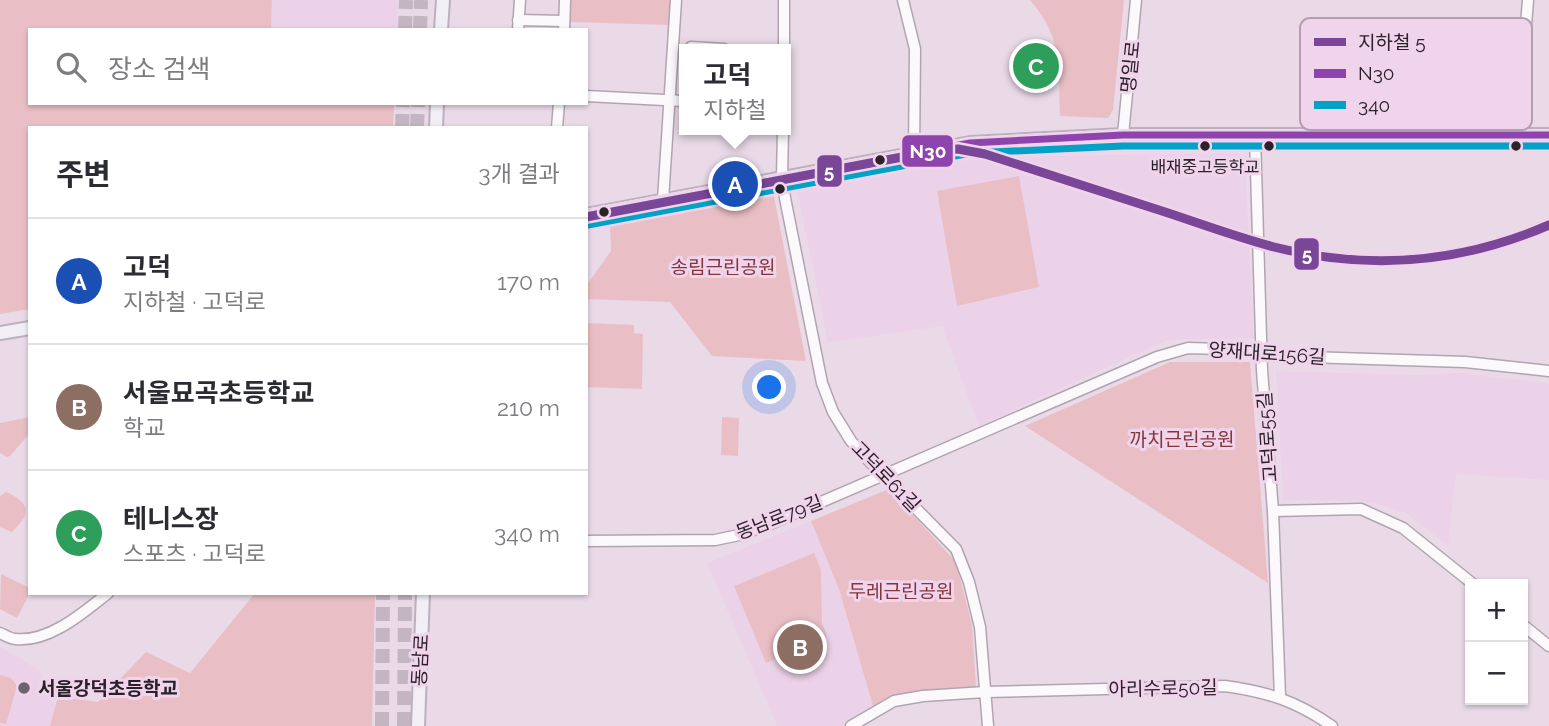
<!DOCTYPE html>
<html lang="ko">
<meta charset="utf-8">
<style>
:root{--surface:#fff;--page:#f2f2f3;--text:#2b2b33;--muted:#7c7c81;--line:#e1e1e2;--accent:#ea580c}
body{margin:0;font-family:Raleway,"Noto Sans KR",sans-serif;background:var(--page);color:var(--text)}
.controls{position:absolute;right:21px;bottom:21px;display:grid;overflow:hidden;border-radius:0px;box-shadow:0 2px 5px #0004}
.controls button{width:63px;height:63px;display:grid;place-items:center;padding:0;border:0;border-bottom:2px solid var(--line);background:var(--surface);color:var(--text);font:35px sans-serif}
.you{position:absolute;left:770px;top:388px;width:24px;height:24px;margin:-18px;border:5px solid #fff;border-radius:50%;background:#1a73e8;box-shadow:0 0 0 10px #1a73e833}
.badge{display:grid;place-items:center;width:46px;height:46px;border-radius:50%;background:var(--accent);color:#fff;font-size:23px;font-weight:700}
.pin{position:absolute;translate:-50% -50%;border:4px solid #fff;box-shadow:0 2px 7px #0006}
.popup{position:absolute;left:679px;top:44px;width:112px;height:91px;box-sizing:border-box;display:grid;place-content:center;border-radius:0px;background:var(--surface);filter:drop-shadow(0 2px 5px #0005);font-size:23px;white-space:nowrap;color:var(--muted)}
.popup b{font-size:26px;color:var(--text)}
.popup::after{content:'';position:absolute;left:50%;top:100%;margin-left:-14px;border:14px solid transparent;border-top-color:var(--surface)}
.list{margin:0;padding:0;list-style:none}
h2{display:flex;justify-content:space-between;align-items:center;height:91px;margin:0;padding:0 28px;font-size:30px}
h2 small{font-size:23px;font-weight:400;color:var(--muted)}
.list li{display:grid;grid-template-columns:46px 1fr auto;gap:21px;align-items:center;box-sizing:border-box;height:126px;padding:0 28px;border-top:2px solid var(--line)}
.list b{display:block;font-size:26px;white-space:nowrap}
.list p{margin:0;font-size:23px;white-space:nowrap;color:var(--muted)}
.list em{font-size:23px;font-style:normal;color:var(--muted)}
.icon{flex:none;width:38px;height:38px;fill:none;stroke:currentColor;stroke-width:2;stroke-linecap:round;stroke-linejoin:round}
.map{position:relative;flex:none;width:1549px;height:726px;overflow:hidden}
.search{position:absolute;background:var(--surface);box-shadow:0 2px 5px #0004;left:28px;top:28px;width:560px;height:77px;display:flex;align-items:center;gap:18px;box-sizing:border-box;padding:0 24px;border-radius:0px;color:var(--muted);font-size:26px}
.panel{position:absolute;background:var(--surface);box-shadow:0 2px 5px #0004;left:28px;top:126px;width:560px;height:469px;border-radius:0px}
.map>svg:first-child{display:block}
.built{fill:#ecd2e8}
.green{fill:#e9bfc5}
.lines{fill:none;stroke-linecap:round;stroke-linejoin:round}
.highway-tunnel{stroke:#c4b5c2;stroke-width:14;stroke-dasharray:14 7;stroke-linecap:butt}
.minor-casing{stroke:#b0a5af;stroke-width:13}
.major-casing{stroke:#bcb0bf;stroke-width:16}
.minor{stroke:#fcf9fc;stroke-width:10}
.major{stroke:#f2eef5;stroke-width:12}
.bus-1-casing{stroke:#f0d4ec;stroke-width:12}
.bus-2-casing{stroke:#f0d4ec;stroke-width:12}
.bus-1{stroke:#8e44ad;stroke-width:7}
.bus-2{stroke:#02a2c6;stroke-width:7}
.metro-1-casing{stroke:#f0d4ec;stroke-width:14}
.metro-1{stroke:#794698;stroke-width:9}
.bus-dot{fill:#2b2129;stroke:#f0d4ec;stroke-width:2.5}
.poi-dot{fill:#6e626c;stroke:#f0d4ec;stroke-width:2.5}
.labels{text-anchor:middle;stroke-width:6;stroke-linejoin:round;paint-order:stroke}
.bus-label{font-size:17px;fill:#2b2129;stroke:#f0d4ec}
.street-label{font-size:19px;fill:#2b2129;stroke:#f0d4ec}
.park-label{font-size:19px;fill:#82353a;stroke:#f0d4ec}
.poi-label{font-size:19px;font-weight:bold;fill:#2b2129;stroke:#f0d4ec;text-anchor:start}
.key{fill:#f0d4ec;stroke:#b59eb2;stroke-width:2}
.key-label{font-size:19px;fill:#2b2129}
.line-badge{stroke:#f0d4ec;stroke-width:2.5}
.badge-label{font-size:19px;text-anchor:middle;font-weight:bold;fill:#fff}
</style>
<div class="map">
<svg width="1549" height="726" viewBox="0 0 1549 726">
<rect width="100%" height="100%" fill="#eadae8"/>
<g class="built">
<polygon points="272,0 398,0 397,30 271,30"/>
<polygon points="1238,153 1245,160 1254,338 1167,340 979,426 942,326 828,343 797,192 980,157"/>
<polygon points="1276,371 1418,375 1460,373 1549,383 1549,480 1456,474 1448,546 1406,513 1382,505 1359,501 1283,500"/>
<polygon points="811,521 839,589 873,706 841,726 777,726 707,563"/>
<polygon points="0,646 40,671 55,706 52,726 0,726"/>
</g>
<g class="green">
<polygon points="0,0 272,0 271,30 30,30 30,103 394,103 393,128 30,128 30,309 0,314"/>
<polygon points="569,0 673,0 672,25 568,22"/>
<path d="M1030,0h94l-11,110 -5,8 -48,-2c-2,-48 4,-77 -30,-116z"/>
<polygon points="1028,46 1047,47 1045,87 1025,85"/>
<polygon points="1019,176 1039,287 957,306 937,191"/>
<polygon points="773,192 806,361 712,356 670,302 586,299 586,286 611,251 610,221"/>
<polygon points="586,323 634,325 634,333 643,334 642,389 586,387"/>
<polygon points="1170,362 1250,362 1268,583 1025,426"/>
<polygon points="30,417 30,433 10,456 7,457 0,453 0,423"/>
<polygon points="722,417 739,418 738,456 721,455"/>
<polygon points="889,489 956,562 972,625 976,687 893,697 873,706 839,589 811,521"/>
<path d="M6,492c6,2 10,5 15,9 12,12 -1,22 -9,31l-12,-5v-31z"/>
<polygon points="814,553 821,570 822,623 827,637 766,663 734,586"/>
<polygon points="1,574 30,588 30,593 17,618 0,609"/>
<polygon points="255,593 375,593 372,726 50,726 58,696 98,702 146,652 190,673"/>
<polygon points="0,675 11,678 17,686 6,724 0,723"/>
</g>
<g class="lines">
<g class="highway-tunnel">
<polyline points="405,30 406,0"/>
<polyline points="420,30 421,0"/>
<polyline points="402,128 403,103"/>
<polyline points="417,128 418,103"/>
<polyline points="382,726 383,593"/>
<polyline points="404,726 405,593"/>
</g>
<g class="minor-casing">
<g id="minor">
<polyline points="903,0 915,49 914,153"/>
<polyline points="518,20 564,21"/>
<polyline points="518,30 520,0"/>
<polyline points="564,30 565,0"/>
<polyline points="690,49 691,47 724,49"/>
<polyline points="784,49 784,0"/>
<polyline points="586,96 684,101"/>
<polyline points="557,128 559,103"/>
<polyline points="783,130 782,177 785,198 822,383 833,412 851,441 869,461 956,549 969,582 980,627 988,726"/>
<polyline points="1123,135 1136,0"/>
<polyline points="1255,136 1262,370 1273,511 1280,697"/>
<polyline points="1517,136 1528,0"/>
<polyline points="663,200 676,0"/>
<polyline points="1273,511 1361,509 1403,528 1473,584"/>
<polyline points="586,541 715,540 739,535 768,525 1157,357 1188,348 1253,350 1276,356 1465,362 1549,371"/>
<polyline points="1523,625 1549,646"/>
<path d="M0,633c4,2 11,6 15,6 34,4 69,-27 93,-46"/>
<path d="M851,726l43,-25 29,-5 62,-4 240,-6c43,6 71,15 107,40"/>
</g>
</g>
<g class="major-casing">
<g id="major">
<polyline points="441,30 443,0"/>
<polyline points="436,128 437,103"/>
<polyline points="586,215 970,143 1123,135 1549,135"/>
<polyline points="0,333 30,328"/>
<polyline points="418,726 423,593"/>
</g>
</g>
<use href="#minor" class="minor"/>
<use href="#major" class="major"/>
<g class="bus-1-casing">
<polyline id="bus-1" points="586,215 970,143 1123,135 1549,135"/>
</g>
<g class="bus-2-casing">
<polyline id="bus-2" points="588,225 971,153 1123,146 1549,146"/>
</g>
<use href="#bus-1" class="bus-1"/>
<use href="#bus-2" class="bus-2"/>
<g class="metro-1-casing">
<path id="metro-1" d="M586,217l353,-67 19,-1 27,5c59,19 118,38 177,57 37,12 74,26 112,36 95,24 185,17 275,-22"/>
</g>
<use href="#metro-1" class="metro-1"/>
</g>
<g class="bus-dot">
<circle cx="1205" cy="146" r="6"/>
<circle cx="1269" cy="146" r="6"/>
<circle cx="1516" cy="146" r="6"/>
<circle cx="880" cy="160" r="6"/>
<circle cx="780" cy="189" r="6"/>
<circle cx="604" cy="212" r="6"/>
</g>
<circle class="poi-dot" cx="24" cy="688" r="7"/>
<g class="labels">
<g class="bus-label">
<text x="1205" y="173">배재중고등학교</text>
</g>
<g class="street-label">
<text transform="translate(1130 67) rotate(-84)" y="7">명일로</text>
<text transform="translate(1267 353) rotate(4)" y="7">양재대로156길</text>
<text transform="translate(1267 437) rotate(-94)" y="7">고덕로55길</text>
<text transform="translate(886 476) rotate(46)" y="7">고덕로61길</text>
<text transform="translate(779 517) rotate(-21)" y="7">동남로79길</text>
<text transform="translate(420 660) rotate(-87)" y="7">동남로</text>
<text transform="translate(1163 688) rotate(-1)" y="7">아리수로50길</text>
</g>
<g class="park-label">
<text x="723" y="274">송림근린공원</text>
<text x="1182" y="446">까치근린공원</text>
<text x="901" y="598">두레근린공원</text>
</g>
<g class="poi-label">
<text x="38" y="695">서울강덕초등학교</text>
</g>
</g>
<rect x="1300" y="18" width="232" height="112" rx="10" class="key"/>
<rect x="1314" y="38" width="32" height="8" fill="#794698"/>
<rect x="1314" y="69" width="32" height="9" fill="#8e44ad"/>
<rect x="1314" y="101" width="32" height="8" fill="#02a2c6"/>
<g class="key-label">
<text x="1358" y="49">지하철 5</text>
<text x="1358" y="80">N30</text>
<text x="1358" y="112">340</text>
</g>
<g class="line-badge">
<rect x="901" y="134" width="53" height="34" rx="7" fill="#8e44ad"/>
<rect x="816" y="154" width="27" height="34" rx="7" fill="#794698"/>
<rect x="1293" y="237" width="27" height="34" rx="7" fill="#794698"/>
</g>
<g class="badge-label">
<text x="928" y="158">N30</text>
<text x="829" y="178">5</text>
<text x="1307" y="261">5</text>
</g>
</svg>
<div class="controls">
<button>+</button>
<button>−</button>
</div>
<div class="you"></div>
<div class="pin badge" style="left:735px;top:184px;background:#1a4fb4">A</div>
<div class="popup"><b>고덕</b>지하철</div>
<div class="pin badge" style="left:800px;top:647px;background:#8d6e63">B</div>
<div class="pin badge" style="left:1036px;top:66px;background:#2e9e5b">C</div>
<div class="search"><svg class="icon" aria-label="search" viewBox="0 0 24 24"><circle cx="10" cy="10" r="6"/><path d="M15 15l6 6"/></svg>장소 검색</div>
<section class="panel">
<h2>주변<small>3개 결과</small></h2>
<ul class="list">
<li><span class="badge" style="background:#1a4fb4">A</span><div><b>고덕</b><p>지하철 · 고덕로</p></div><em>170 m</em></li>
<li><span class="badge" style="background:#8d6e63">B</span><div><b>서울묘곡초등학교</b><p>학교</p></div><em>210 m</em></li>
<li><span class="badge" style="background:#2e9e5b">C</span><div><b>테니스장</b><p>스포츠 · 고덕로</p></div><em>340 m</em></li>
</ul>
</section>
</div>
